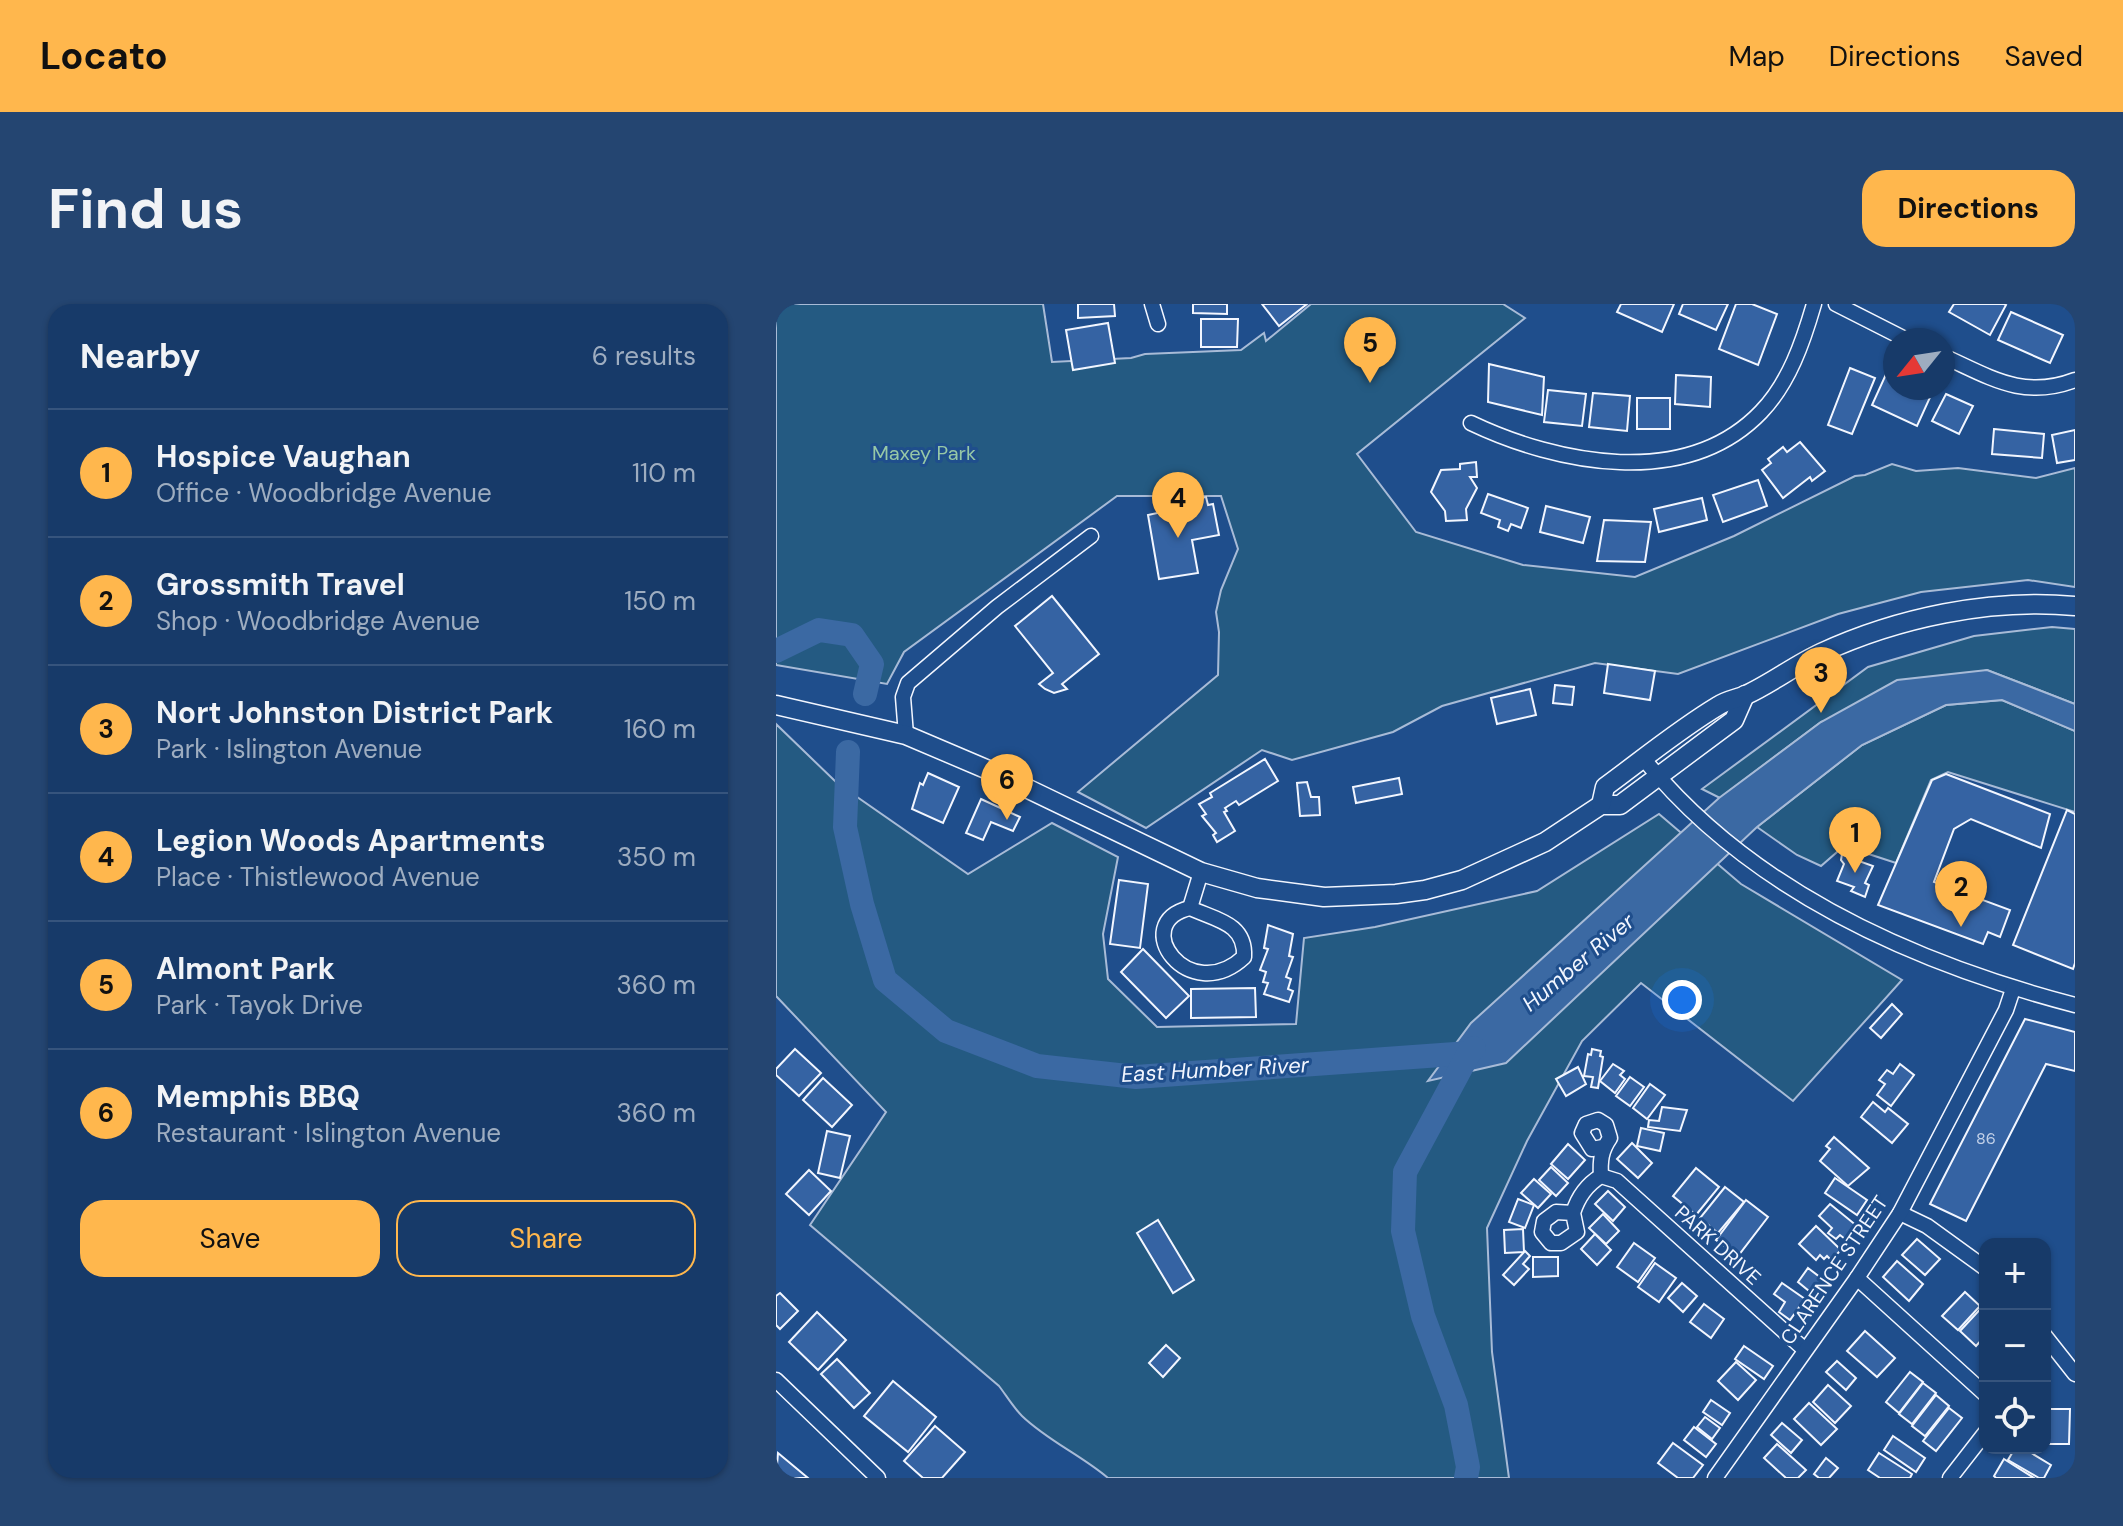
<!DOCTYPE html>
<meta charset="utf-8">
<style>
:root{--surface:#173a69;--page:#244571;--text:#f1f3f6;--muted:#9eadc0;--line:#36547d;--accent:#ffb74d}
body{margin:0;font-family:"DM Sans",sans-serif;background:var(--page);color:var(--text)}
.controls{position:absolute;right:24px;bottom:24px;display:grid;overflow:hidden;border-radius:16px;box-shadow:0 2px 6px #0004}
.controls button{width:72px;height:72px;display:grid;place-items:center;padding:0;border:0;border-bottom:2px solid var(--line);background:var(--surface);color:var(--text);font:40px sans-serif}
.compass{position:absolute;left:1107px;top:24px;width:72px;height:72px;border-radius:50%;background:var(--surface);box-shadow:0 2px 6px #0004;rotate:240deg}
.you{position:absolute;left:906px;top:696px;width:28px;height:28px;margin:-20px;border:6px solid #fff;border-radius:50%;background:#1a73e8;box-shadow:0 0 0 12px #1a73e833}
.badge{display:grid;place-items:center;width:52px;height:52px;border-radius:50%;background:var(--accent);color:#111;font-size:26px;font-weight:700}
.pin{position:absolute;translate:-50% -66px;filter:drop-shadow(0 2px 4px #0008)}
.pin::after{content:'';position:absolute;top:42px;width:28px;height:24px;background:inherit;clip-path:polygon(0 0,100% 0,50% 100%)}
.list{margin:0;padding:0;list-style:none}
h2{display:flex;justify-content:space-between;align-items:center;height:104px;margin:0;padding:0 32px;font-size:34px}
h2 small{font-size:26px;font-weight:400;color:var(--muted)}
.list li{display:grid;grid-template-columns:52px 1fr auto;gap:24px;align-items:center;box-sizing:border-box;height:128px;padding:0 32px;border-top:2px solid var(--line)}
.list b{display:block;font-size:30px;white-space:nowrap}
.list p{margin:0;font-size:26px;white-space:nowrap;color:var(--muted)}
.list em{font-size:26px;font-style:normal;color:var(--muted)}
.actions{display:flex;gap:16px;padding:24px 32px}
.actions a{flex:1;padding:18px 0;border:2px solid var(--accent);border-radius:24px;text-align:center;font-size:28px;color:var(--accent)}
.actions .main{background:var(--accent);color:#111}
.icon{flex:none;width:44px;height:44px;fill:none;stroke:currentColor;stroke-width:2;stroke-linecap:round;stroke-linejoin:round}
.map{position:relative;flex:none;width:1299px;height:1174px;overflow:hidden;border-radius:24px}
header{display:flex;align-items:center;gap:48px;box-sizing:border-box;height:112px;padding:0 40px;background:var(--accent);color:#111}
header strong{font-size:38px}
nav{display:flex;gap:44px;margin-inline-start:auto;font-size:28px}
.intro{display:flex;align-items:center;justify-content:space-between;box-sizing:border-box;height:192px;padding:0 48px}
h1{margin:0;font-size:56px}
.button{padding:20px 36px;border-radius:24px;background:var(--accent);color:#111;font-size:28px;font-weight:700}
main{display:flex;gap:48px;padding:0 48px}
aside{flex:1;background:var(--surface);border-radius:24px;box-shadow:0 2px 6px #0004}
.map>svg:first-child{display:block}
.green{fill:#245a82;stroke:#a8bbd7;stroke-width:2}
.water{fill:#3b69a3;stroke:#a8bbd7;stroke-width:2}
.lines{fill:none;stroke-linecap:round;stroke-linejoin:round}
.river{stroke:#3b69a3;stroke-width:24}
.building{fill:#3563a3;stroke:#f2f6ff;stroke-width:2}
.minor-casing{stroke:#f2f6ff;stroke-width:17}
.major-casing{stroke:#f2f6ff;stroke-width:21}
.minor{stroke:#1f4e8c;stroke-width:14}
.major{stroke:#1f4e8c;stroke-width:18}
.labels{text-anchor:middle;stroke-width:6;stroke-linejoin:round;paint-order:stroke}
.number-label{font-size:16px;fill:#c3d1e8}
.park-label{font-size:20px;fill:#97c8a6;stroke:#1f4e8c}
.street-label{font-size:20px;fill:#f2f6ff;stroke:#1f4e8c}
.water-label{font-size:22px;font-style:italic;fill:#f2f6ff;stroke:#1f4e8c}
</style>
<header>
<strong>Locato</strong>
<nav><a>Map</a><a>Directions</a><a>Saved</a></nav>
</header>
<div class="intro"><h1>Find us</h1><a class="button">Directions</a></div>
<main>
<aside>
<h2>Nearby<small>6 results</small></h2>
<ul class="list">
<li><span class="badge">1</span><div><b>Hospice Vaughan</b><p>Office · Woodbridge Avenue</p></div><em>110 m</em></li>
<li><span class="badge">2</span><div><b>Grossmith Travel</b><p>Shop · Woodbridge Avenue</p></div><em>150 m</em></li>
<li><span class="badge">3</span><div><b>Nort Johnston District Park</b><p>Park · Islington Avenue</p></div><em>160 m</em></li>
<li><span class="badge">4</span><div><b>Legion Woods Apartments</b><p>Place · Thistlewood Avenue</p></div><em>350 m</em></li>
<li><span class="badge">5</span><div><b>Almont Park</b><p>Park · Tayok Drive</p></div><em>360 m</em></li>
<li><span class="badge">6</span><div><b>Memphis BBQ</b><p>Restaurant · Islington Avenue</p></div><em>360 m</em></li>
</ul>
<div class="actions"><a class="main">Save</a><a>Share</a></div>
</aside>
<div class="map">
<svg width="1299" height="1174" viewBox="0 0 1299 1174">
<rect width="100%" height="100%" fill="#1f4e8c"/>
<g class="green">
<polygon points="0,0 267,0 276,58 355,54 369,50 465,46 488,29 490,37 535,0 727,0 749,14 581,150 640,228 747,261 859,273 958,232 1079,172 1089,171 1116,160 1140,167 1182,164 1260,174 1299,164 1299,283 1252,276 1145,288 1062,310 902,370 819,359 666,402 617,428 516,456 486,446 370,524 302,488 442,371 443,328 440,308 445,286 462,245 445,192 341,192 128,348 111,380 0,361"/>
<polygon points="1276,323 1299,325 1299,400 1211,366 1045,418 944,494 926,485 1092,363 1198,332"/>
<polygon points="1226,396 1299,427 1299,508 1172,468 1155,476 1120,559 1068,542 1045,562 1021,551 981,523 1086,441 1170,401"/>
<path d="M0,420l61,59 131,91 84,-51 66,34 -15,77 5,45 49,48 139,-3 8,-86 71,-11 162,-36 122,-77 82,70 161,96 -109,121 -152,-118 -59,58 -55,100 -40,87 5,124 17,126h-401c-27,-23 -60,-37 -86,-62 -9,-9 -16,-21 -23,-30l-189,-161 76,-113 -110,-116z"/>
</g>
<polygon class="water" points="1211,366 1299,400 1299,427 1226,396 1170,401 1086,441 981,523 730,759 652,777 695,719 943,494 1045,418 1121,376"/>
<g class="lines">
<g class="river">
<polyline points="0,347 43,326 76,331 96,360 89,390"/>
<polyline points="72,448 69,523 86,600 109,676 170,727 261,762 360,773 693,749"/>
<polyline points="690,1174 692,1163 680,1101 647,1012 627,927 629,868 693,749 698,744"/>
</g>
</g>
<g class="building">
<polygon points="302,0 338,0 339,12 302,14"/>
<polygon points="417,0 451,0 451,10 417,9"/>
<polygon points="486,0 531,0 503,22"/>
<polygon points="845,0 898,0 886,28 841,8"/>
<polygon points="907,0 952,0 940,26 903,10"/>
<polygon points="960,0 976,0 1001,10 982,61 943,45"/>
<polygon points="1178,0 1228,0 1230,1 1214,31 1173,8"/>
<polygon points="1235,8 1287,31 1274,59 1222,36"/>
<polygon points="425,15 462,15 461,43 425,43"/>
<polygon points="332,19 339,59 297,66 290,26"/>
<polygon points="713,60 768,73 766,111 712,98"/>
<polygon points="1074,64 1099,74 1076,130 1052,121"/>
<polygon points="1111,68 1119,72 1119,84 1146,84 1156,89 1141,122 1096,101"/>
<polygon points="900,71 935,73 934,103 899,100"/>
<polygon points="772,86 810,90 806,122 768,118"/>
<polygon points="817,89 854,92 851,127 813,123"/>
<polygon points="1170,90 1197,102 1183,130 1156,117"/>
<rect x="861" y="94" width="33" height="31"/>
<polygon points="1218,125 1268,130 1266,154 1216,150"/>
<polygon points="1299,126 1299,156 1281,159 1276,131"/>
<polygon points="1024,138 1049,167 1036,177 1034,173 1007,194 986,166 995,159 992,155 1007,143 1011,148"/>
<polygon points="700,158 701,173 694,173 701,184 690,205 691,216 670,217 669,207 655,188 665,166 684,165 684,160"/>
<polygon points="982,176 991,202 947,218 937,191"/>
<polygon points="712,190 752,204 745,224 735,220 732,227 722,223 724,216 705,209"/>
<polygon points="430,193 432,201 437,200 443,231 416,236 422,269 383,275 372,211 400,205 399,198"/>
<polygon points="926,194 931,216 883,228 878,205"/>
<polygon points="770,202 814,213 807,239 764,228"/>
<polygon points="828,216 875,218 869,258 821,257"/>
<polygon points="276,292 323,350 286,380 291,385 278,389 269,385 263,380 277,369 239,322"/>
<polygon points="832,360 879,367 874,396 828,389"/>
<polygon points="779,381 798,383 796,401 777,399"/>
<polygon points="754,385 760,411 721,420 715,394"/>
<polygon points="489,455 502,477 463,501 460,497 449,504 451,507 448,508 459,527 441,538 437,531 440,529 426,512 430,510 423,500 436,493 434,489"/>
<polygon points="152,469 183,483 167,519 136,505 144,479 147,481"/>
<polygon points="1170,470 1274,510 1265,544 1195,515 1178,525 1158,578 1234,606 1224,633 1212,628 1207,640 1102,601 1156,476"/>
<polygon points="623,474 626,490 580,499 577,483"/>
<polygon points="531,478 535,493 543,493 544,511 524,512 521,479"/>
<polygon points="205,495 244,513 237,527 215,518 207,536 190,529"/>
<polygon points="1291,506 1299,510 1299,659 1297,665 1237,641"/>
<polygon points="1071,547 1077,549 1080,556 1097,562 1089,579 1093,581 1089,593 1075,587 1078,583 1061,577 1068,560 1065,556 1066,550"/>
<polygon points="343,576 372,580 364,644 334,640"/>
<polygon points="492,621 517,630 513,652 517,653 510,673 515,675 512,685 517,687 513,698 488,690 492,679 487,678 490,668 484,666 492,645 488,644"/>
<polygon points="367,645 413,692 390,714 345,668"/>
<polygon points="479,684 480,713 415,714 415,685"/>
<polygon points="1116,700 1126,710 1105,734 1094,724"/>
<polygon points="1249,715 1299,728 1299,767 1270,760 1190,917 1154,900"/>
<polygon points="19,745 45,769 23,792 0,771 0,765"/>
<polygon points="816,745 825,747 824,752 827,753 822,784 815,783 817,773 808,772 812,750 815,751"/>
<polygon points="837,760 848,767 844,771 849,775 839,789 824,777"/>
<polygon points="1124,760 1138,771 1115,802 1101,791 1109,780 1103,776 1111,766 1117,770"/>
<polygon points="802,763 810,780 790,792 780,775"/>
<polygon points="854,773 868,783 854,802 840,792"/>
<polygon points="47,774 76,801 56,823 27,796"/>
<polygon points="874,780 889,791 871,815 857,804"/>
<polygon points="1097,798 1109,808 1112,804 1132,820 1116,839 1085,813"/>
<polygon points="886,803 911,806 904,827 872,823 873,816 883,817"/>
<polygon points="865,824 888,829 884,847 861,842"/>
<polygon points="51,827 74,832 64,874 42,869"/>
<polygon points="1058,833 1093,864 1072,882 1044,857 1054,845 1050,842"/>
<polygon points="856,839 876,859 862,874 841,855"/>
<polygon points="792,840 809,856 792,875 775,860"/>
<polygon points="775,863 792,879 780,892 763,876"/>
<polygon points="920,864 943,883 920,911 897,892"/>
<polygon points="33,866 55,887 33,911 10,890"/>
<polygon points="1059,874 1091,896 1081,911 1049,889"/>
<polygon points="758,875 775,890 762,904 745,889"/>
<polygon points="949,883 968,898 942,929 924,914"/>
<polygon points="832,887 849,903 837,917 819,900"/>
<polygon points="742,895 758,901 749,924 733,918"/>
<polygon points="970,896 992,913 962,952 940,936"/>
<polygon points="1054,900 1081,922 1069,935 1064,931 1060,935 1052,929 1056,924 1043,912"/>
<polygon points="827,910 843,927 830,940 813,924"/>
<polygon points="382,916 418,976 397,989 361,929"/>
<polygon points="1040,922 1065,946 1055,956 1051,952 1048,955 1044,951 1040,956 1023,940"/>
<polygon points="747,925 748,948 729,949 728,926"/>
<polygon points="819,930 835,946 821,961 805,945"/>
<polygon points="1141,935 1164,955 1149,971 1126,951"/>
<polygon points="858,939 879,954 862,978 841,963"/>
<polygon points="749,947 754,952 747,960 753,965 738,981 727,971"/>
<polygon points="757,953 782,953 782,972 757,973"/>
<polygon points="1121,957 1147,980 1133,997 1107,973"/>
<polygon points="879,959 900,974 883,998 862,983"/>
<polygon points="1032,964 1049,977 1038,991 1022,978"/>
<polygon points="906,979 921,992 907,1008 892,994"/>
<polygon points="1006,979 1029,995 1014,1016 1003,1008 1009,998 998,990"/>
<polygon points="1189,988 1204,1002 1182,1026 1166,1012"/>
<polygon points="4,989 22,1007 4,1025 0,1021 0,992"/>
<polygon points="928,1000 948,1015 935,1034 914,1018"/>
<polygon points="1209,1000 1209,1032 1200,1042 1184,1027"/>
<polygon points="41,1008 70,1036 42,1066 13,1038"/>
<polygon points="1089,1027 1119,1054 1101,1073 1071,1047"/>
<polygon points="390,1041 404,1054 387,1073 373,1059"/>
<polygon points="968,1042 997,1062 988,1075 959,1055"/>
<polygon points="61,1055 94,1089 78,1104 45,1070"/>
<polygon points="1061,1057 1080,1074 1070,1086 1050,1068"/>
<polygon points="960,1058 980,1076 962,1096 942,1077"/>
<polygon points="1134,1068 1147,1078 1123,1109 1110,1098"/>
<polygon points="117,1077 160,1113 132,1148 88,1112"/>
<polygon points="1147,1079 1160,1089 1136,1120 1123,1110"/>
<polygon points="1052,1081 1075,1102 1059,1119 1037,1098"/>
<polygon points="1160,1091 1173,1102 1149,1132 1136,1122"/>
<polygon points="935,1096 954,1109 946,1121 927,1108"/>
<polygon points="1033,1099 1061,1125 1045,1141 1018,1115"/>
<polygon points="1173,1104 1186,1114 1160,1147 1147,1137"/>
<polygon points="1269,1105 1294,1105 1293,1140 1269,1140"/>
<polygon points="929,1113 944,1124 936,1135 921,1123"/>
<polygon points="1006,1119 1026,1136 1015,1149 995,1131"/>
<polygon points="159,1122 189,1148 166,1174 147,1174 128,1157"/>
<polygon points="918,1123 940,1140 930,1153 908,1136"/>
<polygon points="1117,1132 1149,1154 1140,1168 1108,1146"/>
<polygon points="897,1139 927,1161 917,1174 902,1174 882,1159"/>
<polygon points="1001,1140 1030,1166 1022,1174 1010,1174 988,1154"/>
<polygon points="1239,1144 1247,1144 1275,1161 1268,1174 1263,1174 1232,1156"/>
<polygon points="2,1149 32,1174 0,1174"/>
<polygon points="1103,1149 1136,1170 1134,1174 1104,1174 1092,1166"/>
<polygon points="1050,1154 1062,1164 1053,1174 1043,1174 1038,1170"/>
<polygon points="1228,1155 1258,1174 1220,1174 1218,1172"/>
</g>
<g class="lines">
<g class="minor-casing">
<g id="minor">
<polyline points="376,0 382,20"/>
<polyline points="1060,0 1131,36"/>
<path d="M1167,52c47,21 80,44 132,24"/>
<path d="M695,119c86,41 215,67 290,-11 28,-29 42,-70 53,-108"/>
<polyline points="130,431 127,393 132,379 221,303 315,232"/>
<path d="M867,454c107,133 271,205 432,247"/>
<path d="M414,604c26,12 56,15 54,49 -55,51 -117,-34 -54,-49z"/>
<polyline points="414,604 425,568"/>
<path d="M825,872c-1,-15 0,-25 9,-38l-4,-13 -8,-5 -12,4 -4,9 10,16 11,-2"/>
<path d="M797,909l4,19 -16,11h-10l-9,-11 2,-11 12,-9 17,1c5,-16 13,-28 28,-37l16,5 188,169"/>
<polyline points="1124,909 1151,922 1209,964"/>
<polyline points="1081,974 1209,1090"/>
<polyline points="1269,1032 1299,1070"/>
<polyline points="0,1076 102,1174"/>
<polyline points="939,1174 1081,974 1124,909 1230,706 1237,685"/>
<polyline points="1174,1174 1209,1129"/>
</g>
</g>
<g class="major-casing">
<g id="major">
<polyline points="0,401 130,431 217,468 425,568 481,584 548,593 620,590 649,586 686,576 769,538 825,501 844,501 958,416 969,391"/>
<path d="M825,501l4,-18c37,-27 73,-57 113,-81 9,-6 19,-7 28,-11 26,-12 49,-30 75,-42 76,-35 169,-55 254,-47"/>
</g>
</g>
<use href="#minor" class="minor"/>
<use href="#major" class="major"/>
</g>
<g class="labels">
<g class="number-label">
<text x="1210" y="840">86</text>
</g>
<g class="park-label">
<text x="148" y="156">Maxey Park</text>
</g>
<g class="street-label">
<text transform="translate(942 941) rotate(42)" y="7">PARK DRIVE</text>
<text transform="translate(1058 966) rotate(-56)" y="7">CLARENCE STREET</text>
</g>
<g class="water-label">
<text transform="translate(802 658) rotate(-40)" y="8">Humber River</text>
<text transform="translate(439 765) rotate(-3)" y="8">East Humber River</text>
</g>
</g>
</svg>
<div class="controls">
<button>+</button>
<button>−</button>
<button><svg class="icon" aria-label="locate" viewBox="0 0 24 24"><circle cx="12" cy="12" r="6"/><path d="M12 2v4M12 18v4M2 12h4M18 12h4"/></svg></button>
</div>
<svg class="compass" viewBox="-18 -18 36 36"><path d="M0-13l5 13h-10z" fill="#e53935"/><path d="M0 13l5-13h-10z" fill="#9eadc0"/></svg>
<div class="you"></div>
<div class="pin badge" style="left:1079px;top:569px">1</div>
<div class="pin badge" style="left:1185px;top:623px">2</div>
<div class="pin badge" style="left:1045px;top:409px">3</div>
<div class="pin badge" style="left:402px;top:234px">4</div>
<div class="pin badge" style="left:594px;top:79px">5</div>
<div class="pin badge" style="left:231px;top:516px">6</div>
</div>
</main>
